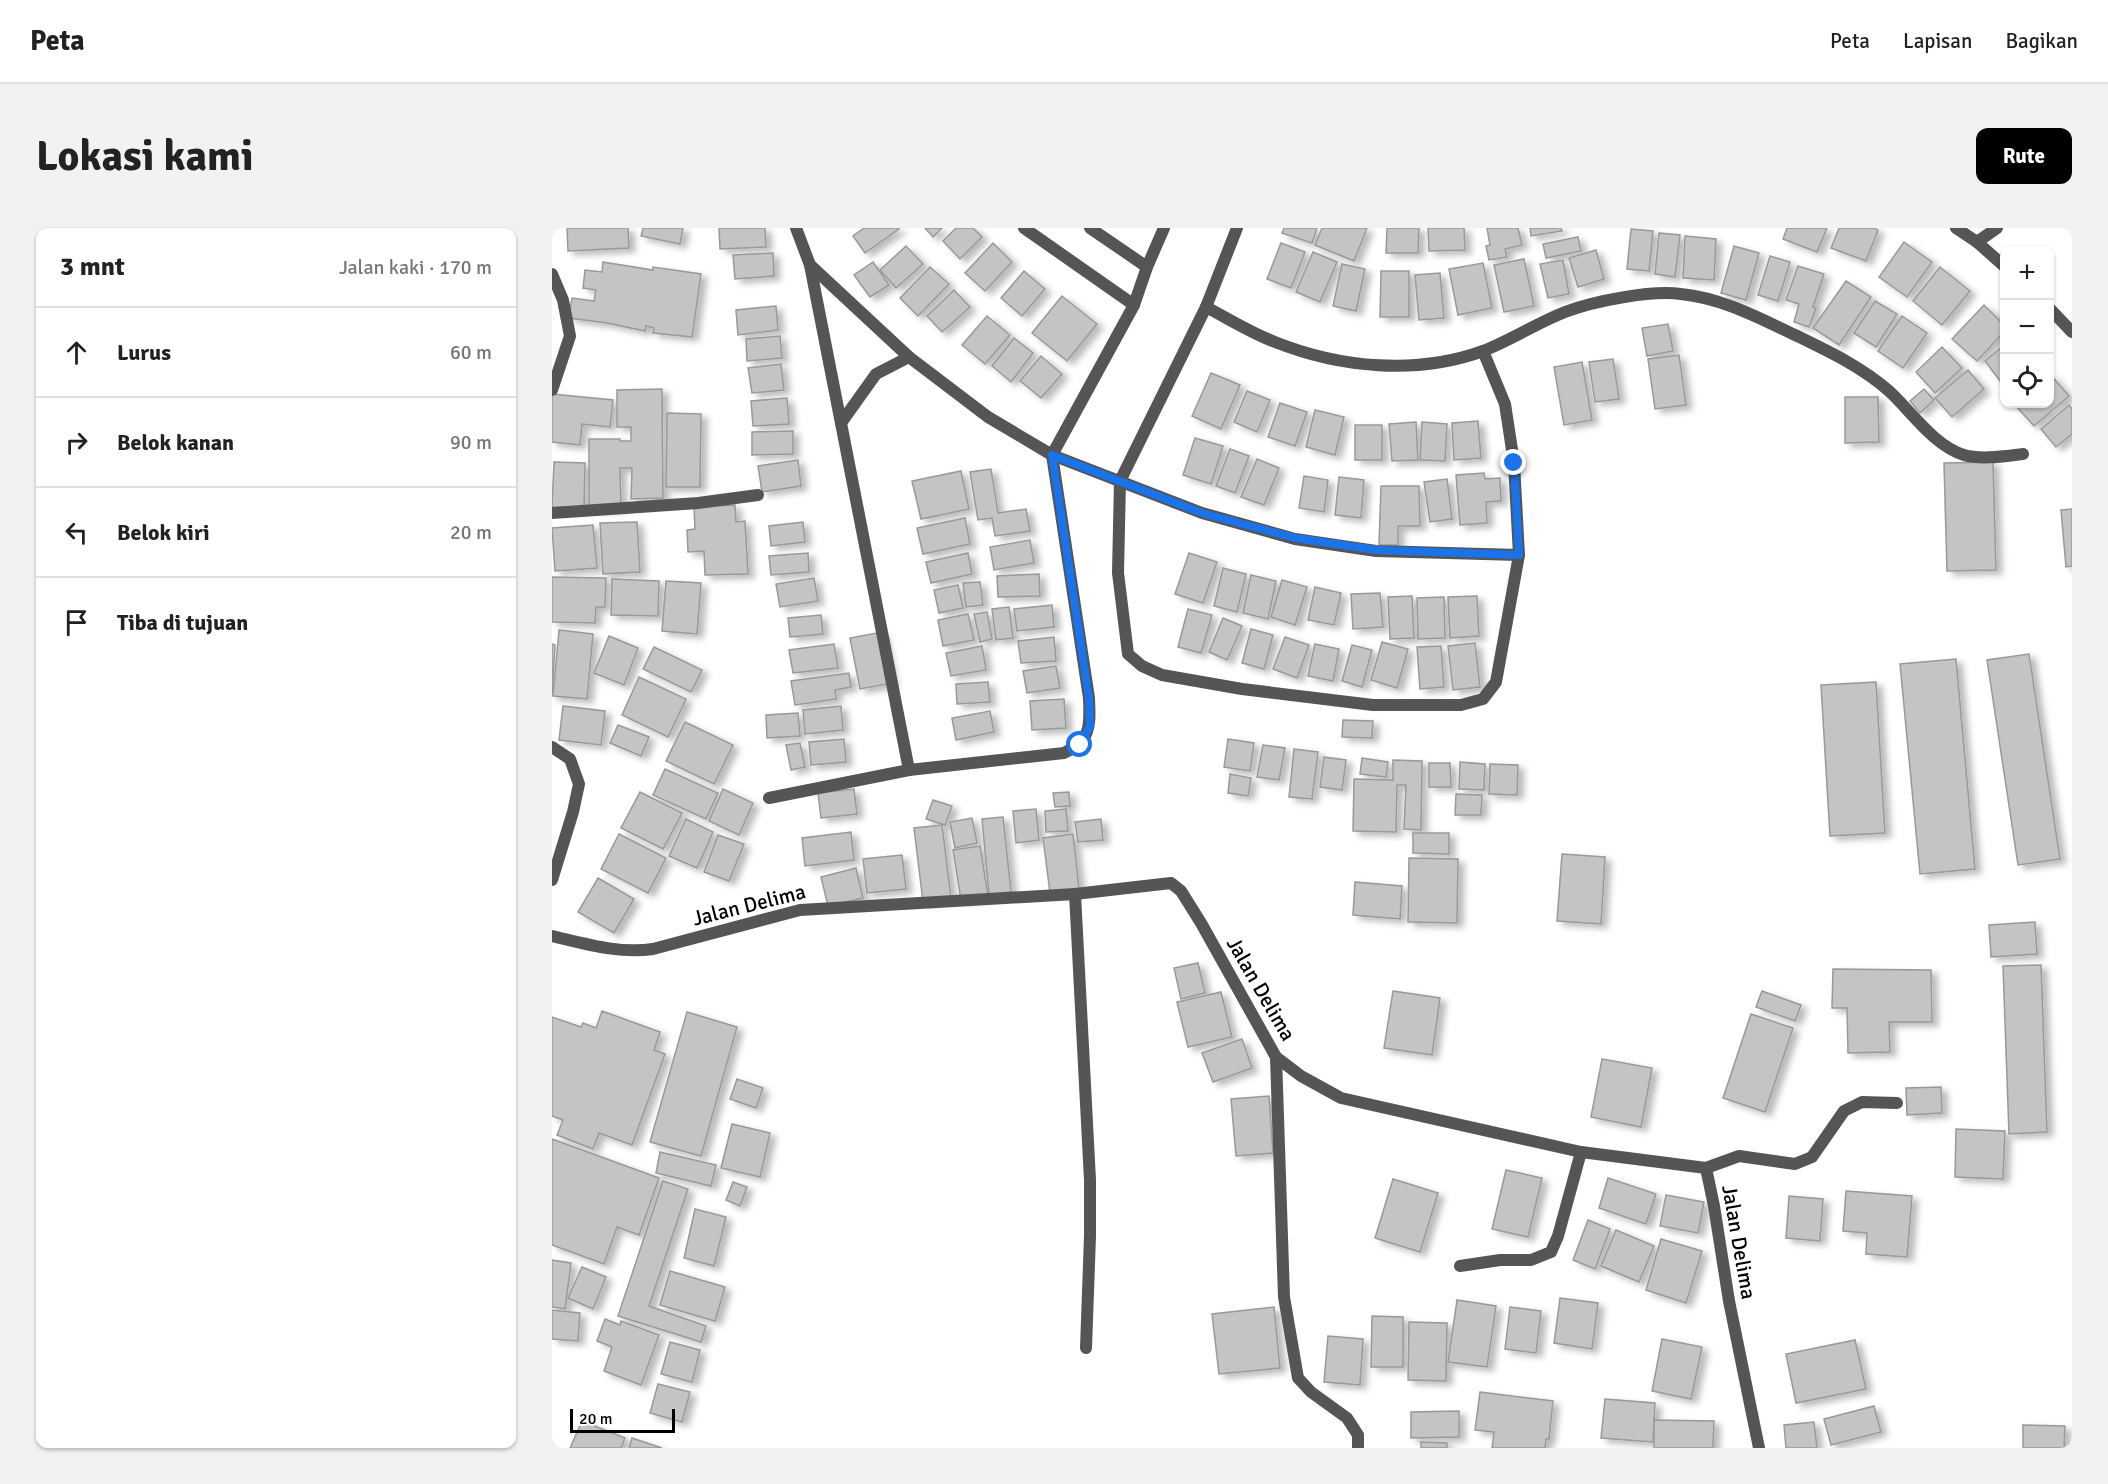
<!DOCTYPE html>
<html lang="id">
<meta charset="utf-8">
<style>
:root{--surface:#fff;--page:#f2f2f2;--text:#222;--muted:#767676;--line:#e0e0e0;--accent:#000}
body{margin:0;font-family:Signika,sans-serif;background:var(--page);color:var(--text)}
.controls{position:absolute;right:18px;top:18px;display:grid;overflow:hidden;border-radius:12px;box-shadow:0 2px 4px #0004}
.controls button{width:54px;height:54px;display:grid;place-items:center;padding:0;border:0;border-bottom:2px solid var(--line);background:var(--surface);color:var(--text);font:30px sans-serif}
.scale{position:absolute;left:18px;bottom:15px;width:105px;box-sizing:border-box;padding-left:6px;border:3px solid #000;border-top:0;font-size:16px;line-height:21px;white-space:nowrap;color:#000;-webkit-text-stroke:4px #fff;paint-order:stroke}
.stop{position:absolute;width:18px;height:18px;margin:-14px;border:4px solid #1a73e8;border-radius:50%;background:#fff}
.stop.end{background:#1a73e8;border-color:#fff;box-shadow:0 2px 6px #0008}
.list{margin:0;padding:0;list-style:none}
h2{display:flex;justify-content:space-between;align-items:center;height:78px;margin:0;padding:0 24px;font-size:26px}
h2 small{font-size:20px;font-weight:400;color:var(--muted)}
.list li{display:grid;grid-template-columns:39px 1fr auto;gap:18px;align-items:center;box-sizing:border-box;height:90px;padding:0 24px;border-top:2px solid var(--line)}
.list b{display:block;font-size:22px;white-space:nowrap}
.list em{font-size:20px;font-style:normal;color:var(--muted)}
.icon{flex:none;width:33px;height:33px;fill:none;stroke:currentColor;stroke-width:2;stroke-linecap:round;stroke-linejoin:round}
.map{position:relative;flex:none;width:1520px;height:1220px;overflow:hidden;border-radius:12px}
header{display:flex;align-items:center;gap:36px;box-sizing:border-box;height:84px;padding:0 30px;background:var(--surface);border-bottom:2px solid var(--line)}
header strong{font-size:28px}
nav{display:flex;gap:33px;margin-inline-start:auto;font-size:21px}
.intro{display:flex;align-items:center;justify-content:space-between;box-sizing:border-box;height:144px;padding:0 36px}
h1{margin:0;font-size:42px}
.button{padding:15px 27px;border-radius:12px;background:var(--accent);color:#fff;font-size:21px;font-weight:700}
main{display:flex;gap:36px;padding:0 36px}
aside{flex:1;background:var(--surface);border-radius:12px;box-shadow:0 2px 4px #0004}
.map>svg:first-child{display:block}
.building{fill:#c4c4c4;stroke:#999;stroke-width:1.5;filter:url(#shadow)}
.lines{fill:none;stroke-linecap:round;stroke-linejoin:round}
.street{stroke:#555;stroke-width:12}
.route{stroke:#1a73e8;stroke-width:8}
.labels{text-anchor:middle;stroke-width:5;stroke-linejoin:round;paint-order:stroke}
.street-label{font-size:21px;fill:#000;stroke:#fff}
</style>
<header>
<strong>Peta</strong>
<nav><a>Peta</a><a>Lapisan</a><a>Bagikan</a></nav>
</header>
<div class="intro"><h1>Lokasi kami</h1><a class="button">Rute</a></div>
<main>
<aside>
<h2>3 mnt<small>Jalan kaki · 170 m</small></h2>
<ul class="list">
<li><svg class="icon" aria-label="ahead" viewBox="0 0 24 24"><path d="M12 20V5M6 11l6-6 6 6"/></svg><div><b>Lurus</b></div><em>60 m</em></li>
<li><svg class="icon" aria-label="right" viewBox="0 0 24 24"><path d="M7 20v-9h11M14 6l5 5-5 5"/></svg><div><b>Belok kanan</b></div><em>90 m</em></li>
<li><svg class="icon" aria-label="left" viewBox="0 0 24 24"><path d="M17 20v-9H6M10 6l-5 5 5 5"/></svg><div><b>Belok kiri</b></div><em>20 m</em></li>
<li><svg class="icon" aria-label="arrive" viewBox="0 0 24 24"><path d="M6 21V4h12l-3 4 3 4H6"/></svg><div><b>Tiba di tujuan</b></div></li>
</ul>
</aside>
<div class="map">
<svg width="1520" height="1220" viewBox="0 0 1520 1220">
<defs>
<filter id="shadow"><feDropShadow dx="6" dy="4" stdDeviation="3" flood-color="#0004"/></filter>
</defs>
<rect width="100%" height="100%" fill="#fff"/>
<g class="building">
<polygon points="15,0 76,0 77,20 16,23"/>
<polygon points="91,0 131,0 128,16 89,8"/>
<polygon points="167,0 213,0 214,19 168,21"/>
<polygon points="312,0 347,0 347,1 313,25 301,8"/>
<polygon points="373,0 390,0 381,9"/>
<polygon points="404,0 421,0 430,9 408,31 391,13"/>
<polygon points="732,0 765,0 760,15 730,5"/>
<polygon points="770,0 815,0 802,33 763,17"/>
<polygon points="835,0 867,0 866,25 834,25"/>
<polygon points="876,0 912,0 913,22 877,23"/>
<polygon points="935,0 966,0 970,17 953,21 955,29 937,32 934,18 938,17"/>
<polygon points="978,0 1009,0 1010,3 979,8"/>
<polygon points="1235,0 1275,0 1265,24 1231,11"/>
<polygon points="1287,0 1322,0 1326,2 1314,33 1279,20"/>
<polygon points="1079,1 1101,3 1097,43 1075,41"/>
<polygon points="1107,5 1128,7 1123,49 1103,46"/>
<polygon points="1133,8 1164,11 1162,52 1131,50"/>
<polygon points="1026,9 1029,23 994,30 991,16"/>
<polygon points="1352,14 1380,34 1355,69 1327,49"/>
<polygon points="441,15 460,34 433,63 413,45"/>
<polygon points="729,15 753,24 739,60 715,51"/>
<polygon points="354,18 371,36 344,60 328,42"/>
<polygon points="1182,18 1207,25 1194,72 1169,65"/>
<polygon points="1044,22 1052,51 1026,59 1017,30"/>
<polygon points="761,24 785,34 768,74 744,64"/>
<polygon points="221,25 222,48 183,51 181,27"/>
<polygon points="1218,28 1238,34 1226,73 1206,67"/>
<polygon points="972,31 982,78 952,84 942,37"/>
<polygon points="1011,32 1017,66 996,70 988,36"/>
<polygon points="51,34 101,42 101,39 149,46 140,109 101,105 102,100 94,98 93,103 55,95 17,90 20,70 42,73 44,62 31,60 33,42 50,44"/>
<polygon points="321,34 337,57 318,69 302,47"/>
<polygon points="931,35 940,80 906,87 897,41"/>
<polygon points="790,36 813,41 804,83 781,78"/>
<polygon points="1246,38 1272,46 1261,79 1264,80 1257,99 1242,94 1247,76 1234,72"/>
<polygon points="378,39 397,56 366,88 348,70"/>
<polygon points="1388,39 1418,63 1390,97 1361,73"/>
<polygon points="472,43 493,61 470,88 449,70"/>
<polygon points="829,43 857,43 857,89 828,89"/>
<polygon points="888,45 892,90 867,92 863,47"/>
<polygon points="1294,53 1319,69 1287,117 1261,100"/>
<polygon points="402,62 418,79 390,104 375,88"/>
<polygon points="510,68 545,96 515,133 480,105"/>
<polygon points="1323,73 1345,86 1324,119 1302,105"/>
<polygon points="1432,77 1452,97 1452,104 1425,133 1400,111"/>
<polygon points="224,78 226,102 186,107 184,82"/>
<polygon points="435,88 458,107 433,136 410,117"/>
<polygon points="1350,88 1375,105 1351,140 1326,123"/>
<polygon points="1116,96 1121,123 1095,128 1090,100"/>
<polygon points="228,108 230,130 195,133 194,111"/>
<polygon points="462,110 481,125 459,154 440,138"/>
<polygon points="1452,117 1452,158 1433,133"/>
<polygon points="1390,119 1410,140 1383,165 1364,144"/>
<polygon points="1127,127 1134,177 1103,181 1096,131"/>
<polygon points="489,128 510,146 489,170 468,153"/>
<polygon points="1061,131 1067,171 1043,174 1037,134"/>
<polygon points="1030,134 1040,192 1012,197 1002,139"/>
<polygon points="229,136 232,162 200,165 196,140"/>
<polygon points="1416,142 1432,161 1400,189 1383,170"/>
<polygon points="659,145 688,157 669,201 640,188"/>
<polygon points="1498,146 1517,168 1482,198 1462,176 1498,176"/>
<polygon points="110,161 111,270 79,271 80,240 68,240 69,280 37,280 37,211 68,211 68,213 79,213 79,199 65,199 65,162"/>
<polygon points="1372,161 1382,172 1368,185 1358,173"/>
<polygon points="695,163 718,172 705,204 682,194"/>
<polygon points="0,166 61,172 58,199 30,196 28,217 0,214"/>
<polygon points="1293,169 1326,169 1327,214 1293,215"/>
<polygon points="235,170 237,196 201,198 199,173"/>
<polygon points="728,175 755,184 743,218 716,209"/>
<polygon points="1517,177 1520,181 1520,206 1504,219 1489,201"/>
<polygon points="763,182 792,189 783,227 754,219"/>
<polygon points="115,185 149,186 148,259 114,259"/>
<polygon points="926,193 929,230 902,232 900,195"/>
<polygon points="864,194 866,232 840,233 837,196"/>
<polygon points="870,194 895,196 893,233 868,232"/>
<rect x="803" y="197" width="27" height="35"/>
<polygon points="241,203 241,226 200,227 200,204"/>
<polygon points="643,210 671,218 659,256 631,247"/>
<polygon points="678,221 697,228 683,265 664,258"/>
<polygon points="705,231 727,240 712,277 689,269"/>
<polygon points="246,232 249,258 210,264 206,238"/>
<polygon points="2,234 33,235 32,280 0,279"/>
<polygon points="1441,234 1444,342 1395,343 1392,235"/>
<polygon points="439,241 446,285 474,281 478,303 443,308 440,290 426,292 418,244"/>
<polygon points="409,243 417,281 369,291 360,253"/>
<polygon points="932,245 933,251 948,250 949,273 934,274 935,295 908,297 904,247"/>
<polygon points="752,248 776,252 772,284 747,280"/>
<polygon points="787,249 812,252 809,290 783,287"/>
<polygon points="895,251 900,291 878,294 872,254"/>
<polygon points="829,258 867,258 868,298 846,298 846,317 827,317"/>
<polygon points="183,277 184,294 193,293 196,346 153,347 152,323 136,324 135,302 143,301 142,279"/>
<polygon points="1520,281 1520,338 1514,339 1509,282"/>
<polygon points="413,290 418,316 371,326 365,300"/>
<polygon points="85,294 88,344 51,346 48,295"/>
<polygon points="251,294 253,314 219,318 217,298"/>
<polygon points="41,297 45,340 3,343 0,300"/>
<polygon points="478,312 482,335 442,342 438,319"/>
<polygon points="256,325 257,344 219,347 217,328"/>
<polygon points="416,325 420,346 379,355 374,334"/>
<polygon points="637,325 665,334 651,375 623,366"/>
<polygon points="671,340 694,346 685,384 662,378"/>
<polygon points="487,346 488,368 446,369 445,348"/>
<polygon points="699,347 724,353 716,391 691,385"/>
<polygon points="0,349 54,350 53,379 44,379 43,395 0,394"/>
<polygon points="262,350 266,373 228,379 224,356"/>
<polygon points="60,351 107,353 106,388 59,387"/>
<polygon points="730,352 755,359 743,397 719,389"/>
<polygon points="114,353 149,355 145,406 110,403"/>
<polygon points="428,354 431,377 414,379 411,355"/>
<polygon points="406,357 411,380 387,385 382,362"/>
<polygon points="763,359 789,365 782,397 756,392"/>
<polygon points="828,365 831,399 801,401 799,366"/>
<polygon points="860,368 862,410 838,411 836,369"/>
<polygon points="925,368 927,408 898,410 896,369"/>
<polygon points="892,369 893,410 866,411 865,370"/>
<polygon points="500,377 502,399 465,403 462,381"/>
<polygon points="457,379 461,410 444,412 440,381"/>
<polygon points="636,381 660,387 649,425 626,419"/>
<polygon points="435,384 440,411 428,414 422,386"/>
<polygon points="416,386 422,412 391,418 386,392"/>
<polygon points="269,387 271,406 238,409 236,390"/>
<polygon points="671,390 690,398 675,432 657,424"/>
<polygon points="699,401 721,407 712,441 690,435"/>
<polygon points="7,402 41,406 35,471 1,468"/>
<polygon points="330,404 340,455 308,461 298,410"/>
<polygon points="57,408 86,420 72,457 42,445"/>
<polygon points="502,409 504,433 469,435 466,413"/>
<polygon points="733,409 757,417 745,450 721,441"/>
<polygon points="830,414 856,421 845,460 819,452"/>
<polygon points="923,415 928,459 901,462 896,418"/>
<polygon points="0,416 3,417 0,468"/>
<polygon points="282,416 286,440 241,445 237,422"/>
<polygon points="763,416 787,421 781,453 756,448"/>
<polygon points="800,417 820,422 810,459 790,453"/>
<polygon points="430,418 434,442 399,448 394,425"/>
<polygon points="889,418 892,459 868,461 865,419"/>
<polygon points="102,419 150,442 139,464 91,441"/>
<polygon points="1477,426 1508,631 1466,637 1435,432"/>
<polygon points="1404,431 1423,641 1368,646 1348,436"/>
<polygon points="504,438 508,460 475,465 471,443"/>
<polygon points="297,445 299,459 283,462 284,471 243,477 239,453"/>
<polygon points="87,449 134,471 116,509 70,487"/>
<polygon points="436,454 438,474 405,476 404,456"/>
<polygon points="1324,454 1333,605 1278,608 1269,457"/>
<polygon points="512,471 514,500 480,502 478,473"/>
<polygon points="11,478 53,483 49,517 7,512"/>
<polygon points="289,478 291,502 253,506 251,482"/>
<polygon points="438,483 442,504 404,512 400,490"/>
<polygon points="246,485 248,508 215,510 214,487"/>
<polygon points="791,492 821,493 820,510 790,509"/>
<polygon points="133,494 181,517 162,556 114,533"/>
<polygon points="66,497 97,509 89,528 58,515"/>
<polygon points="292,511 294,534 259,537 257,514"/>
<polygon points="676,511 702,515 698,543 672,539"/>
<polygon points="248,515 253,539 239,542 234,517"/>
<polygon points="711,517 733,520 727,552 705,549"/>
<polygon points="742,521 766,524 760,571 737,569"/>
<polygon points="772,529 794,532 790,562 768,559"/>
<polygon points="810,530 836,534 834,549 808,546"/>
<polygon points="841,532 870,533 869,602 852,601 854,557 845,557 844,604 801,603 802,551 841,552"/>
<polygon points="908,534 933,536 932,562 907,561"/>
<polygon points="877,535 898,535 899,559 877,559"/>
<polygon points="938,536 966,537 965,567 937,566"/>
<polygon points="113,541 166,565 154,591 101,567"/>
<polygon points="678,546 699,550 696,568 676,565"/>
<polygon points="171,561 201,575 187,607 157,593"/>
<polygon points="302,561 305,586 269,590 266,565"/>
<polygon points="88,564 130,585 111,621 69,600"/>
<polygon points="517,564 518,578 503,579 501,565"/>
<polygon points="904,566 930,567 929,587 903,587"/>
<polygon points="381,572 400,578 393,597 374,591"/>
<polygon points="484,581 487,612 464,615 461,583"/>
<polygon points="514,581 516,603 494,604 493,583"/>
<polygon points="451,589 459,664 437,666 430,591"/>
<polygon points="420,590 425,615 403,620 398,594"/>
<polygon points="134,591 161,604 145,640 117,628"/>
<polygon points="549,591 551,612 526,614 523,594"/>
<polygon points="390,597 399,670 371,674 362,600"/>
<polygon points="299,604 302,632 253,638 250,610"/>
<polygon points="861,605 897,605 897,626 861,625"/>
<polygon points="67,606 114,630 96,665 49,641"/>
<polygon points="521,606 527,661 498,665 491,610"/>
<polygon points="166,607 192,616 177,653 152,644"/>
<polygon points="428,618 436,668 409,672 401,622"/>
<polygon points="1010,626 1053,629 1049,696 1005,693"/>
<polygon points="350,627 354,661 315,665 311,631"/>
<polygon points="857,630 906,631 905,695 856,694"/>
<polygon points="304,640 311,670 276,678 269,649"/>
<polygon points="46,650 82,671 62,705 26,684"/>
<polygon points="803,654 850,658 848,691 801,687"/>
<polygon points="1483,694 1485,726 1439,729 1437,697"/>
<polygon points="646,735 653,765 629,771 622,740"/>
<polygon points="1489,737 1495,904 1457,906 1451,738"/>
<polygon points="1281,741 1379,742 1380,794 1337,794 1338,824 1296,825 1295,780 1280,780"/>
<polygon points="841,763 888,770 880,827 832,820"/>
<polygon points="1210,763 1249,777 1243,793 1204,779"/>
<polygon points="669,764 680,809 636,819 625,774"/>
<polygon points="50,783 108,804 102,822 113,826 80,917 47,905 41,921 5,907 11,892 0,888 0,789 29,799 31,795 44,800"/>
<polygon points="135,784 185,799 149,928 98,914"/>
<polygon points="1199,786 1241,800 1213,884 1171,870"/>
<polygon points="690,811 700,840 661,854 650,825"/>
<polygon points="1050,831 1100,840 1089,899 1039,889"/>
<polygon points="185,851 211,860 204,880 178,871"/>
<polygon points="1389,859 1390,885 1355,887 1354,860"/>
<polygon points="717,868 721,925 684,928 679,871"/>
<polygon points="180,896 218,905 208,949 169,940"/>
<polygon points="1404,901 1453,903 1451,951 1403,949"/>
<polygon points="0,911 107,950 87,1007 65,999 52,1036 0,1017"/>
<polygon points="108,924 164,937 159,958 104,945"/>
<polygon points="954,942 990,950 976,1009 940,1001"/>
<polygon points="1056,950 1104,966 1094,996 1047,980"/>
<polygon points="841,951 886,965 868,1024 823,1010"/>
<polygon points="111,953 136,961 97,1078 154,1098 149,1114 66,1088"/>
<polygon points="181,954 195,959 188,978 174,972"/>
<polygon points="1294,963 1360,968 1355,1029 1314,1026 1315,1005 1291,1003"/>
<polygon points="1114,967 1152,974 1146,1005 1108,998"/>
<polygon points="1237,968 1271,971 1268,1013 1234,1010"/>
<polygon points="143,981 174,989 162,1038 132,1030"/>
<polygon points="1036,992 1058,1001 1043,1041 1021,1032"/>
<polygon points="1064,1002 1102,1018 1087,1054 1049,1038"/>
<polygon points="1109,1011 1150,1023 1134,1075 1094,1062"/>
<polygon points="0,1032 19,1035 13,1081 0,1079"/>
<polygon points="30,1039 54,1049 41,1081 16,1070"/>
<polygon points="118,1043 173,1059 163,1093 108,1077"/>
<polygon points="1008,1070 1046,1075 1040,1121 1002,1115"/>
<polygon points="905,1072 944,1078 935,1139 896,1134"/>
<polygon points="722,1079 728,1140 667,1146 660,1086"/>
<polygon points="958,1079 989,1083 984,1125 953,1121"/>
<polygon points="0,1082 28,1085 26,1113 0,1111"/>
<polygon points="820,1088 851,1089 851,1139 819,1139"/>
<polygon points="53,1091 68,1097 69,1093 107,1107 89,1157 52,1143 60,1119 45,1113"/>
<polygon points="857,1094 895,1095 894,1153 856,1152"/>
<polygon points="776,1108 811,1111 808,1157 772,1154"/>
<polygon points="1110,1111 1150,1119 1139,1171 1100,1163"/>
<polygon points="1303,1112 1314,1161 1244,1175 1234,1126"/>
<polygon points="118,1114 148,1122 140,1154 109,1146"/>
<polygon points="106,1156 138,1164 130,1194 98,1185"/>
<polygon points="928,1164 1001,1173 997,1211 994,1211 993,1220 940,1220 942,1204 923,1202"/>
<polygon points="1053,1171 1103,1175 1101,1214 1049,1210"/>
<polygon points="1322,1178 1329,1204 1279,1217 1272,1191"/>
<polygon points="907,1183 907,1209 859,1210 859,1184"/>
<polygon points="1102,1192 1162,1193 1161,1220 1102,1220"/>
<polygon points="30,1193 73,1210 69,1220 18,1220"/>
<polygon points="1262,1194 1265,1220 1234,1220 1232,1197"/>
<polygon points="1471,1197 1513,1198 1512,1220 1471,1220"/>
<polygon points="80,1210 110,1220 77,1220"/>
<polygon points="869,1214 895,1215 895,1220 869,1220"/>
</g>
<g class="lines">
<g class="street">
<path d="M244,0l14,37 99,505 155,-17c28,-14 26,-27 25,-55l-37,-243 82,-150 13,-38 17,-39"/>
<polyline points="472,0 582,77"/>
<polyline points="538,0 595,39"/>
<polyline points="685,0 654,79 568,253 566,345 576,426 590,438 610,447 690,461 821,477 909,477 931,471 944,454 967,327 962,235 953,176 931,123"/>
<polyline points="1404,0 1425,14 1452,38"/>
<polyline points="1425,14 1445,0"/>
<polyline points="258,37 357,129 436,189 500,227 650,285 743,311 824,323 967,327"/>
<polyline points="0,46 11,72 18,108 0,162"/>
<path d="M654,79c23,12 45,26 69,35 65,26 142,33 208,9 28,-11 54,-28 82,-39 29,-11 86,-22 116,-18 41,4 78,24 114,41 33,16 67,32 94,56 22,20 45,55 75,64 18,5 41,1 59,-1"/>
<polyline points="1498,81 1520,104"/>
<polyline points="289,195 324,146 357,129"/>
<polyline points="0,285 146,275 206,267"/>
<polyline points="0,519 18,531 27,556 21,584 0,652"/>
<polyline points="217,570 357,542"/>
<polyline points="523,666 538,952 538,1008 534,1120"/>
<path d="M0,708c34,8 67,18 101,13l147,-39 275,-16 96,-11 10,8 20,32 75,134 25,19 40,22 240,54 125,16 8,38 15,95 30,147"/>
<polyline points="724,829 732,1069 746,1150 759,1164 795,1190 806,1207 806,1220"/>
<polyline points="1154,940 1187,928 1243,936 1260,929 1292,883 1310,874 1345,875"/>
<polyline points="908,1038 948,1032 979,1032 999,1024 1006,1008 1029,924"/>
</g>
</g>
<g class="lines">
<polyline class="route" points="528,517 538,498 537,470 500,227 650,285 743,310 824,322 967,327 962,235"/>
</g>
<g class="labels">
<g class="street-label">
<text transform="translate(197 677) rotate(-14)" y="7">Jalan Delima</text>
<text transform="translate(709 761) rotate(60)" y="7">Jalan Delima</text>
<text transform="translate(1187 1014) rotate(80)" y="7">Jalan Delima</text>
</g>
</g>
</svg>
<div class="controls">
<button>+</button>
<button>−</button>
<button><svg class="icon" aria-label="locate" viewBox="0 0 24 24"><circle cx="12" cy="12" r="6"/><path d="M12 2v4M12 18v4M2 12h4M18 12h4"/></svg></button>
</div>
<div class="scale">20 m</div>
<div class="stop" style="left:528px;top:517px"></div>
<div class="stop end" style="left:962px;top:235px"></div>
</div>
</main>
